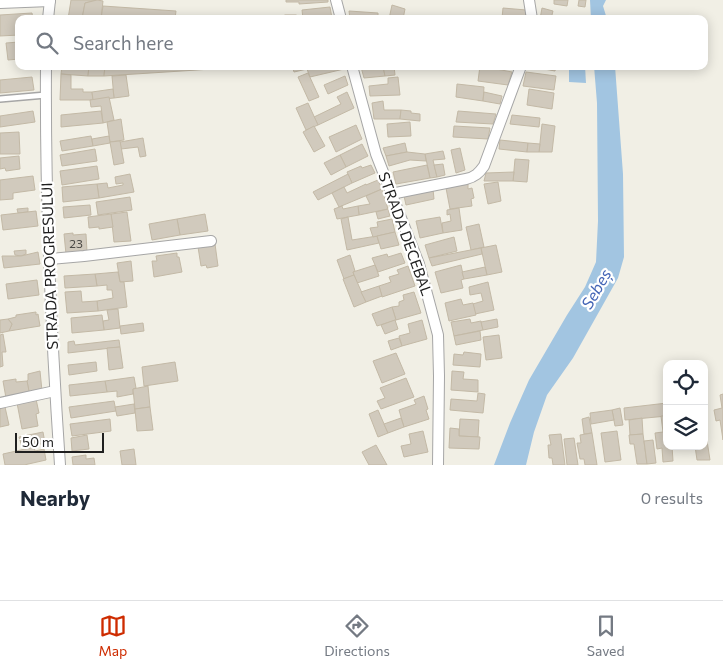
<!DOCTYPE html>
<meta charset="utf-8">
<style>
:root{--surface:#fff;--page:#f6f6f7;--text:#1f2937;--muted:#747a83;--line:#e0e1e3;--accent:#ce2c00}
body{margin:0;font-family:Commissioner,sans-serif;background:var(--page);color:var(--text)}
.controls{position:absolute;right:15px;bottom:15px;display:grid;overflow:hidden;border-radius:10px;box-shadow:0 2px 12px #0003}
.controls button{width:45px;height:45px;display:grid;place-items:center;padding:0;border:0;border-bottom:1px solid var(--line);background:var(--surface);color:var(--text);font:25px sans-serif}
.scale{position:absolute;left:15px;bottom:12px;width:89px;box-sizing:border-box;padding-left:5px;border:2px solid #1f1f1f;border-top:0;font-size:14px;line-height:18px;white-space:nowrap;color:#1f1f1f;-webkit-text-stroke:4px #fff;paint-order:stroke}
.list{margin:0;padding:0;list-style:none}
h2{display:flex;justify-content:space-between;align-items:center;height:65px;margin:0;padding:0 20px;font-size:21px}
h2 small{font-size:16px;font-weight:400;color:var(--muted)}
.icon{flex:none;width:28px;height:28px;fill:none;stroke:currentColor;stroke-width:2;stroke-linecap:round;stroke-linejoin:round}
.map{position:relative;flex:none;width:723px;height:465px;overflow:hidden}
.search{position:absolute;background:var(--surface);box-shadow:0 2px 12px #0003;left:15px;right:15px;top:15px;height:55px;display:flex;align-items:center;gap:12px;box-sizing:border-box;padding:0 18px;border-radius:10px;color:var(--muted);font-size:19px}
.sheet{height:135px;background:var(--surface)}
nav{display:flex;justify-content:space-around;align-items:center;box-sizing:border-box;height:70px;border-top:1px solid var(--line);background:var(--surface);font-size:14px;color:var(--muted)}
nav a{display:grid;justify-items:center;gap:2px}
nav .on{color:var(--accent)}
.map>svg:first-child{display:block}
.water{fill:#a2c5e1}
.building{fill:#d1cabd;stroke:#c3b9a6}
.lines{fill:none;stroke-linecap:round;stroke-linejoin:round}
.service-casing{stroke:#a6a6a6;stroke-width:8}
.minor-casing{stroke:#a6a6a6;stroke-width:12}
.service{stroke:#fff;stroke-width:5}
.minor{stroke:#fff;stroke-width:10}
.labels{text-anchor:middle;stroke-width:4.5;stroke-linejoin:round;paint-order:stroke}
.number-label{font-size:12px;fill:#4c4a46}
.street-label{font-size:15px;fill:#1f1f1f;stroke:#fff}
.water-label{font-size:16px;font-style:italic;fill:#4465b6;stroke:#fff}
</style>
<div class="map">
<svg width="723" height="465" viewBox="0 0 723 465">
<rect width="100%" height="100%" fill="#f1efe5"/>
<g class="water">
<polygon points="590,0 606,0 603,6 607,19 591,19"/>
<polygon points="569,66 585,66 586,83 569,82"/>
<polygon points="594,66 615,66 623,174 624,257 618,278 573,358 547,395 534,432 526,465 494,465 510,423 529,380 567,315 585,287 596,262 598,221 597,103"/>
</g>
<g class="building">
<polygon points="71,0 97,0 85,3 82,19 68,19"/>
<polygon points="97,0 103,1 101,19 82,19 85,3"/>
<polygon points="286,0 328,0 328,2 299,4 299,2 286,2"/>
<polygon points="554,0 568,0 567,6 554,4"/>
<polygon points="579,0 586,0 585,7 578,6"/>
<polygon points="392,5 405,9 403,19 389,19"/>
<polygon points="103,6 176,11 175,19 101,19"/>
<polygon points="330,7 332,18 303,19 302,10"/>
<polygon points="503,8 526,10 525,19 502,18"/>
<polygon points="542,8 553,11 551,19 540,19"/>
<polygon points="349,11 378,13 378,19 350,19"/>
<polygon points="32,13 33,19 19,19 19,35 0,36 0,15"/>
<rect x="285" y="15" width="11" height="4"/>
<polygon points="19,42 19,59 8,60 6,43"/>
<polygon points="62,66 89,66 88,76 61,74"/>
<polygon points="89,66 105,66 104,76 88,76"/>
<polygon points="105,66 197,66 197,70 104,76"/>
<polygon points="197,66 224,66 224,68 197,70"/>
<polygon points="292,66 320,66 294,72"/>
<polygon points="320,66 344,66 344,69 310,77 307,69"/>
<polygon points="370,66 383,66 385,76 364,78 361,67"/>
<polygon points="383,66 394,66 395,75 385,76"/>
<polygon points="480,66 512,72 508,85 478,81"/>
<polygon points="528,66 556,66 555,71"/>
<polygon points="526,72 556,76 554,90 523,86"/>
<polygon points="308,73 319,97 309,101 298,77"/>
<polygon points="61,74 71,75 71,89 83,89 83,92 92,92 93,100 60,100"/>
<polygon points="126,75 129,96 114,98 112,76"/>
<polygon points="345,76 348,85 328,94 324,85"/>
<polygon points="32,77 34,90 0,93 0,80"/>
<polygon points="398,77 400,95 370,96 369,86 388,84 388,78"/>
<polygon points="457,84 484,87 483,101 456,97"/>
<polygon points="113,89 114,98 93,100 92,92"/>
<polygon points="529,89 554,93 552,109 527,105"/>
<polygon points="347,92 354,108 318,125 314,117 341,104 337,97"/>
<polygon points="484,92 502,96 500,104 483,101"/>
<polygon points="109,97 114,120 103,123 101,106 91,107 90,100"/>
<polygon points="383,101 384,110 401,110 400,119 374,119 372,103"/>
<polygon points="308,103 318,125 306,130 296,108"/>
<polygon points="401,110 411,111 411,113 420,114 420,121 400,119"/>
<polygon points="33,111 35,122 0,127 0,116"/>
<polygon points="101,111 103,123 61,127 61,115"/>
<polygon points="458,111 496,114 493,124 456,122"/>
<polygon points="512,115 540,118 539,127 510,124"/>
<polygon points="121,119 124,140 110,142 107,122"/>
<polygon points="410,122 411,136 388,137 387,124"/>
<polygon points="542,124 555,126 552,152 539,152"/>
<polygon points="356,125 362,139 336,152 329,137"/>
<polygon points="314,126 325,146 314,152 303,132"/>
<polygon points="454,126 490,128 488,139 453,137"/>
<polygon points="19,132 20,154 0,154 0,133"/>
<polygon points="91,136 93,146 62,151 60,141"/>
<polygon points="109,136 110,143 93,146 92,139"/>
<polygon points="143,138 146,156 140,157 138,147 121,149 120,142"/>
<polygon points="500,140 528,143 527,152 499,149"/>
<polygon points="120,141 124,163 114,165 110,142"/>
<polygon points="405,143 407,152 386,156 383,148"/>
<polygon points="528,143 540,144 539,152 527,152"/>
<polygon points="362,144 368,156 346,167 340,155"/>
<polygon points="460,148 465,170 456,173 451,150"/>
<polygon points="95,149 97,161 62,166 60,155"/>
<polygon points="443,151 445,159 433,160 437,177 430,178 425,154"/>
<polygon points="407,152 425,154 426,161 410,160 389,166 386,156"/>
<polygon points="340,155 346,167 331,175 324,163"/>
<polygon points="19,156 20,169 6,171 5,168 0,169 0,158"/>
<polygon points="515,159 529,160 527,182 513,181"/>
<polygon points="443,164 445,175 437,177 434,165"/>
<polygon points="371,165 375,173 352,183 347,172 361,166 362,168"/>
<polygon points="427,165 430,178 396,184 393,172"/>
<polygon points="97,166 99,179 62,185 60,171"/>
<polygon points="514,172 513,181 484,181 486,173"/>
<polygon points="130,174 134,192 99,198 97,184 107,183 108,188 123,185 123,183 116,184 115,177"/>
<polygon points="348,174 352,183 318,200 313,192"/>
<polygon points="33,176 35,190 13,193 13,199 0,200 0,180"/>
<polygon points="378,180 382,189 339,207 332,193 344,187 347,193 366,184 366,185"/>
<polygon points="498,182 501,201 488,204 484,184"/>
<polygon points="97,184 99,198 63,202 62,187"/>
<polygon points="468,184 468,189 472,188 474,198 471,199 472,206 450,209 446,188"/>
<polygon points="382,189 388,209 359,215 358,206 370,204 366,196"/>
<polygon points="433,189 434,199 406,205 404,196"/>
<polygon points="130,197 132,210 98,215 96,202"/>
<polygon points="90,205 91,215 64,218 63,207"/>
<polygon points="342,206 343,209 358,206 359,215 337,219 334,209"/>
<polygon points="28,208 28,212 18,213 17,209"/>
<polygon points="459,208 462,230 443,233 442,223 451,221 450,214 447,215 447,210"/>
<polygon points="388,209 390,216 378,219 376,212"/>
<polygon points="36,211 38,226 3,230 1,215"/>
<polygon points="127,212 131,241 114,242 111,214"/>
<polygon points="111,214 113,227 99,229 99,227 89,228 88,217"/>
<polygon points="205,214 208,231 180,235 177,219"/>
<polygon points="348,217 352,240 377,236 379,243 347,250 341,219"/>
<polygon points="440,217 443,233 420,238 416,221"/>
<polygon points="177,219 180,235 152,240 149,224"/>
<polygon points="392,219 395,232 373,237 370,228 378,227 377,222"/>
<polygon points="479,224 484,247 471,250 466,227"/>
<polygon points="395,232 399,245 381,249 377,236"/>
<polygon points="73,233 73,235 86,234 87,252 66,254 64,234"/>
<polygon points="454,237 457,251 429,258 425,245"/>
<polygon points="215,244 218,266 207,268 206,265 201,266 198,247"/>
<polygon points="496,245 502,272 487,275 481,248"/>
<polygon points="481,248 482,254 432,266 429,258"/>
<polygon points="26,250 26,254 21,256 15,255 14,251"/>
<polygon points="38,252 40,264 4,268 2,256 21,256"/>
<polygon points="177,253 177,257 179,257 182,272 154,277 152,261 157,261 156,256"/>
<polygon points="401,253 405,263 378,272 372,258 387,254 388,257"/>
<polygon points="350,255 355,271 353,272 354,275 344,279 337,260"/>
<polygon points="131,261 133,281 120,282 117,263"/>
<polygon points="375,265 379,276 357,283 353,272"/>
<polygon points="461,265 464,279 461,280 463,288 441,293 435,272"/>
<polygon points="408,266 415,286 382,297 379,286 391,282 389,277 399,274 397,270"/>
<polygon points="485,267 487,275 464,279 462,272"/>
<polygon points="118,272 120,282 124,282 127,307 98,311 97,301 113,298 112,290 107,290 107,285 97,286 95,274"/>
<polygon points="95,274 97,286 65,288 64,276"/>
<polygon points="354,275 366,302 354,307 343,279"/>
<polygon points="37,280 39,295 8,299 6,284"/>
<polygon points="488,282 494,310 475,314 473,304 483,301 481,293 470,295 469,287"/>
<polygon points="379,286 382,296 366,302 361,292"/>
<polygon points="81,291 82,302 97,301 98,311 67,313 65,292"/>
<polygon points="414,292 421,313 396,320 392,307 399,306 399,302 404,300 403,295"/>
<polygon points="461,299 463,305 473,303 476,315 449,321 445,303"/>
<polygon points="392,307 396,320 377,326 372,314"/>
<polygon points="118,309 120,328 104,330 103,321 109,320 107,310"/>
<polygon points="36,312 36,315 38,314 40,326 9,331 12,324 8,319 16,317 16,315"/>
<polygon points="102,315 104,330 72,333 71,318"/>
<polygon points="8,319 12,324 9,331 0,333 0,320"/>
<polygon points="470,319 471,323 481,321 483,330 454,336 451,322"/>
<polygon points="497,319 498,327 483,330 481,322"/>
<polygon points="395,320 398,329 385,334 381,325"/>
<polygon points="422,320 427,339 402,346 399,336 410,333 408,324"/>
<polygon points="143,323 144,331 121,334 120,326"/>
<polygon points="480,331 481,340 456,345 454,336"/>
<polygon points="3,334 6,352 2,352 3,366 0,367 0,335"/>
<polygon points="499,335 502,358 486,360 483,337"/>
<polygon points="399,338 402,346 391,350 388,341"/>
<polygon points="119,340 120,347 68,353 68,342 74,341 75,345"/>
<polygon points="120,347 123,368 109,370 107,348"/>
<polygon points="464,352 481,354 480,367 453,365 454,354 463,355"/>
<polygon points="396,353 405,374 382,383 373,361"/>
<polygon points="96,362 97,371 69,375 68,365"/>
<polygon points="175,362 178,381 144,386 142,367"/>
<polygon points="40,371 42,391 29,393 27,381 28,380 28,374"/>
<polygon points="452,371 464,372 463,379 478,380 478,392 451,390"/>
<polygon points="134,377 136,388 133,389 133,394 117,397 117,391 107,392 105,381"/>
<polygon points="406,378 414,397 381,409 377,401 385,398 380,388"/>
<polygon points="16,379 16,382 27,381 29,391 6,398 3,381"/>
<polygon points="105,381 107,392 70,396 69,385"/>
<polygon points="148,386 150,407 135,409 133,389"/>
<polygon points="478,393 485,394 483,413 450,410 451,399 477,401"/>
<polygon points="723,394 723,440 720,420 716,421 714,410 722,408 720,395"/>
<polygon points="424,396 428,409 426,410 429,419 404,427 399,410 416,404 414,400"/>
<polygon points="36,399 39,413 36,414 38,426 22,429 17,403"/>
<polygon points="114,401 116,411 71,418 69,407"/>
<polygon points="667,403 667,416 625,420 624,408"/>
<polygon points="134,404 135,413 117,416 115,407"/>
<polygon points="5,407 9,425 0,427 0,409"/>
<polygon points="150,407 153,430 137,431 135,409"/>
<polygon points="620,408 623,425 615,426 612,410"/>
<polygon points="378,410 388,433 378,437 369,414"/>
<polygon points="612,410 614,420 591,424 590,413"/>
<polygon points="661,416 667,416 667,432 663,432"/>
<polygon points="589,417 592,433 584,434 582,419"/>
<polygon points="401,418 404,427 388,433 384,424"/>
<polygon points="642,418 643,434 630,435 629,420"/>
<polygon points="110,419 111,431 72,436 70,424"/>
<polygon points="460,419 479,420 478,437 459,436"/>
<polygon points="450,428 459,429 459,436 480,437 479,449 449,448"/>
<polygon points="423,431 428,452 404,457 401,446 411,444 409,434"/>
<polygon points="617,431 621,460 605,462 601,433"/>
<polygon points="43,432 45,443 22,447 19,437"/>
<polygon points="663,432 667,432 667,446 672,446 673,461 663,462 662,448 657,449 655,433"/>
<polygon points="592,433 597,465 585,465 584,459 580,459 577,443 581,443 580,435"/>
<polygon points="561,434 565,465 553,465 552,458 549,458 548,445 551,445 549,435"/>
<polygon points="643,434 647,464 637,464 634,444 630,444 629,435"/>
<polygon points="704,434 706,434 710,460 697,460 695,446 704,446"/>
<polygon points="87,435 89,449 72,451 71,438"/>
<polygon points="574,438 578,465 567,465 564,439"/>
<polygon points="653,440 656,463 647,464 644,441"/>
<polygon points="376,445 387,465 369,465 362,452"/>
<polygon points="34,447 35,451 44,449 46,460 24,465 5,465 3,454"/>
<polygon points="134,449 136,465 122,465 120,451"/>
<polygon points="86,455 86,459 94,458 95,465 73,465 72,457"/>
</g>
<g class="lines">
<g class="service-casing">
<polyline id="service" points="0,99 46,95"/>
</g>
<g class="minor-casing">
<g id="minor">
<polyline points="336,0 341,19"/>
<polyline points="529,0 532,19"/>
<polyline points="0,3 50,1"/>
<polyline points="48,19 50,0"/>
<path d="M46,66c-1,133 5,267 14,399"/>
<polyline points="352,66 376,154 419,264 438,335 439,376 438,465"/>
<path d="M391,194l75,-15c9,-2 13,-6 18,-13l37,-100"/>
<polyline points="50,259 84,256 211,241"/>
<polyline points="0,403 55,391"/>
</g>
</g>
<use href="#service" class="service"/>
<use href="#minor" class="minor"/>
</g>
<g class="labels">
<g class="number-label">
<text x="76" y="248">23</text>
</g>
<g class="street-label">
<text transform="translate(405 234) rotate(70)" y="5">STRADA DECEBAL</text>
<text transform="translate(50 266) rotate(-92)" y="5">STRADA PROGRESULUI</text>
</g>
<g class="water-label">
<text transform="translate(596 289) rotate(-60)" y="6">Sebeș</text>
</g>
</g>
</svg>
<div class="controls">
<button><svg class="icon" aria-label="locate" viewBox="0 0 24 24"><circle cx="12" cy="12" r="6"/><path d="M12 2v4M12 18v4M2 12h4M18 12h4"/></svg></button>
<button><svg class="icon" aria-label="layers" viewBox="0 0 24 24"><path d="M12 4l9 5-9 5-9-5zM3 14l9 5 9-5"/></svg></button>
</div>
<div class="scale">50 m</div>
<div class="search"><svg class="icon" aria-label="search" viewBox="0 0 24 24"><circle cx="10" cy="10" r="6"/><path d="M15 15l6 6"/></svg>Search here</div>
</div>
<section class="sheet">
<h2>Nearby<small>0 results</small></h2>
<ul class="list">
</ul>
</section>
<nav>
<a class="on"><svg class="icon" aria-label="map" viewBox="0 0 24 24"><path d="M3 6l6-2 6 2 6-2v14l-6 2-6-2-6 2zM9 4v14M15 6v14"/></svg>Map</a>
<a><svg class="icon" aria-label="directions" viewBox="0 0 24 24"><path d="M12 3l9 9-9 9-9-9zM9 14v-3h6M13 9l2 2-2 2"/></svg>Directions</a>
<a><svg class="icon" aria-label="saved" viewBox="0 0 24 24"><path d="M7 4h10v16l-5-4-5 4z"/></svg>Saved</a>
</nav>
